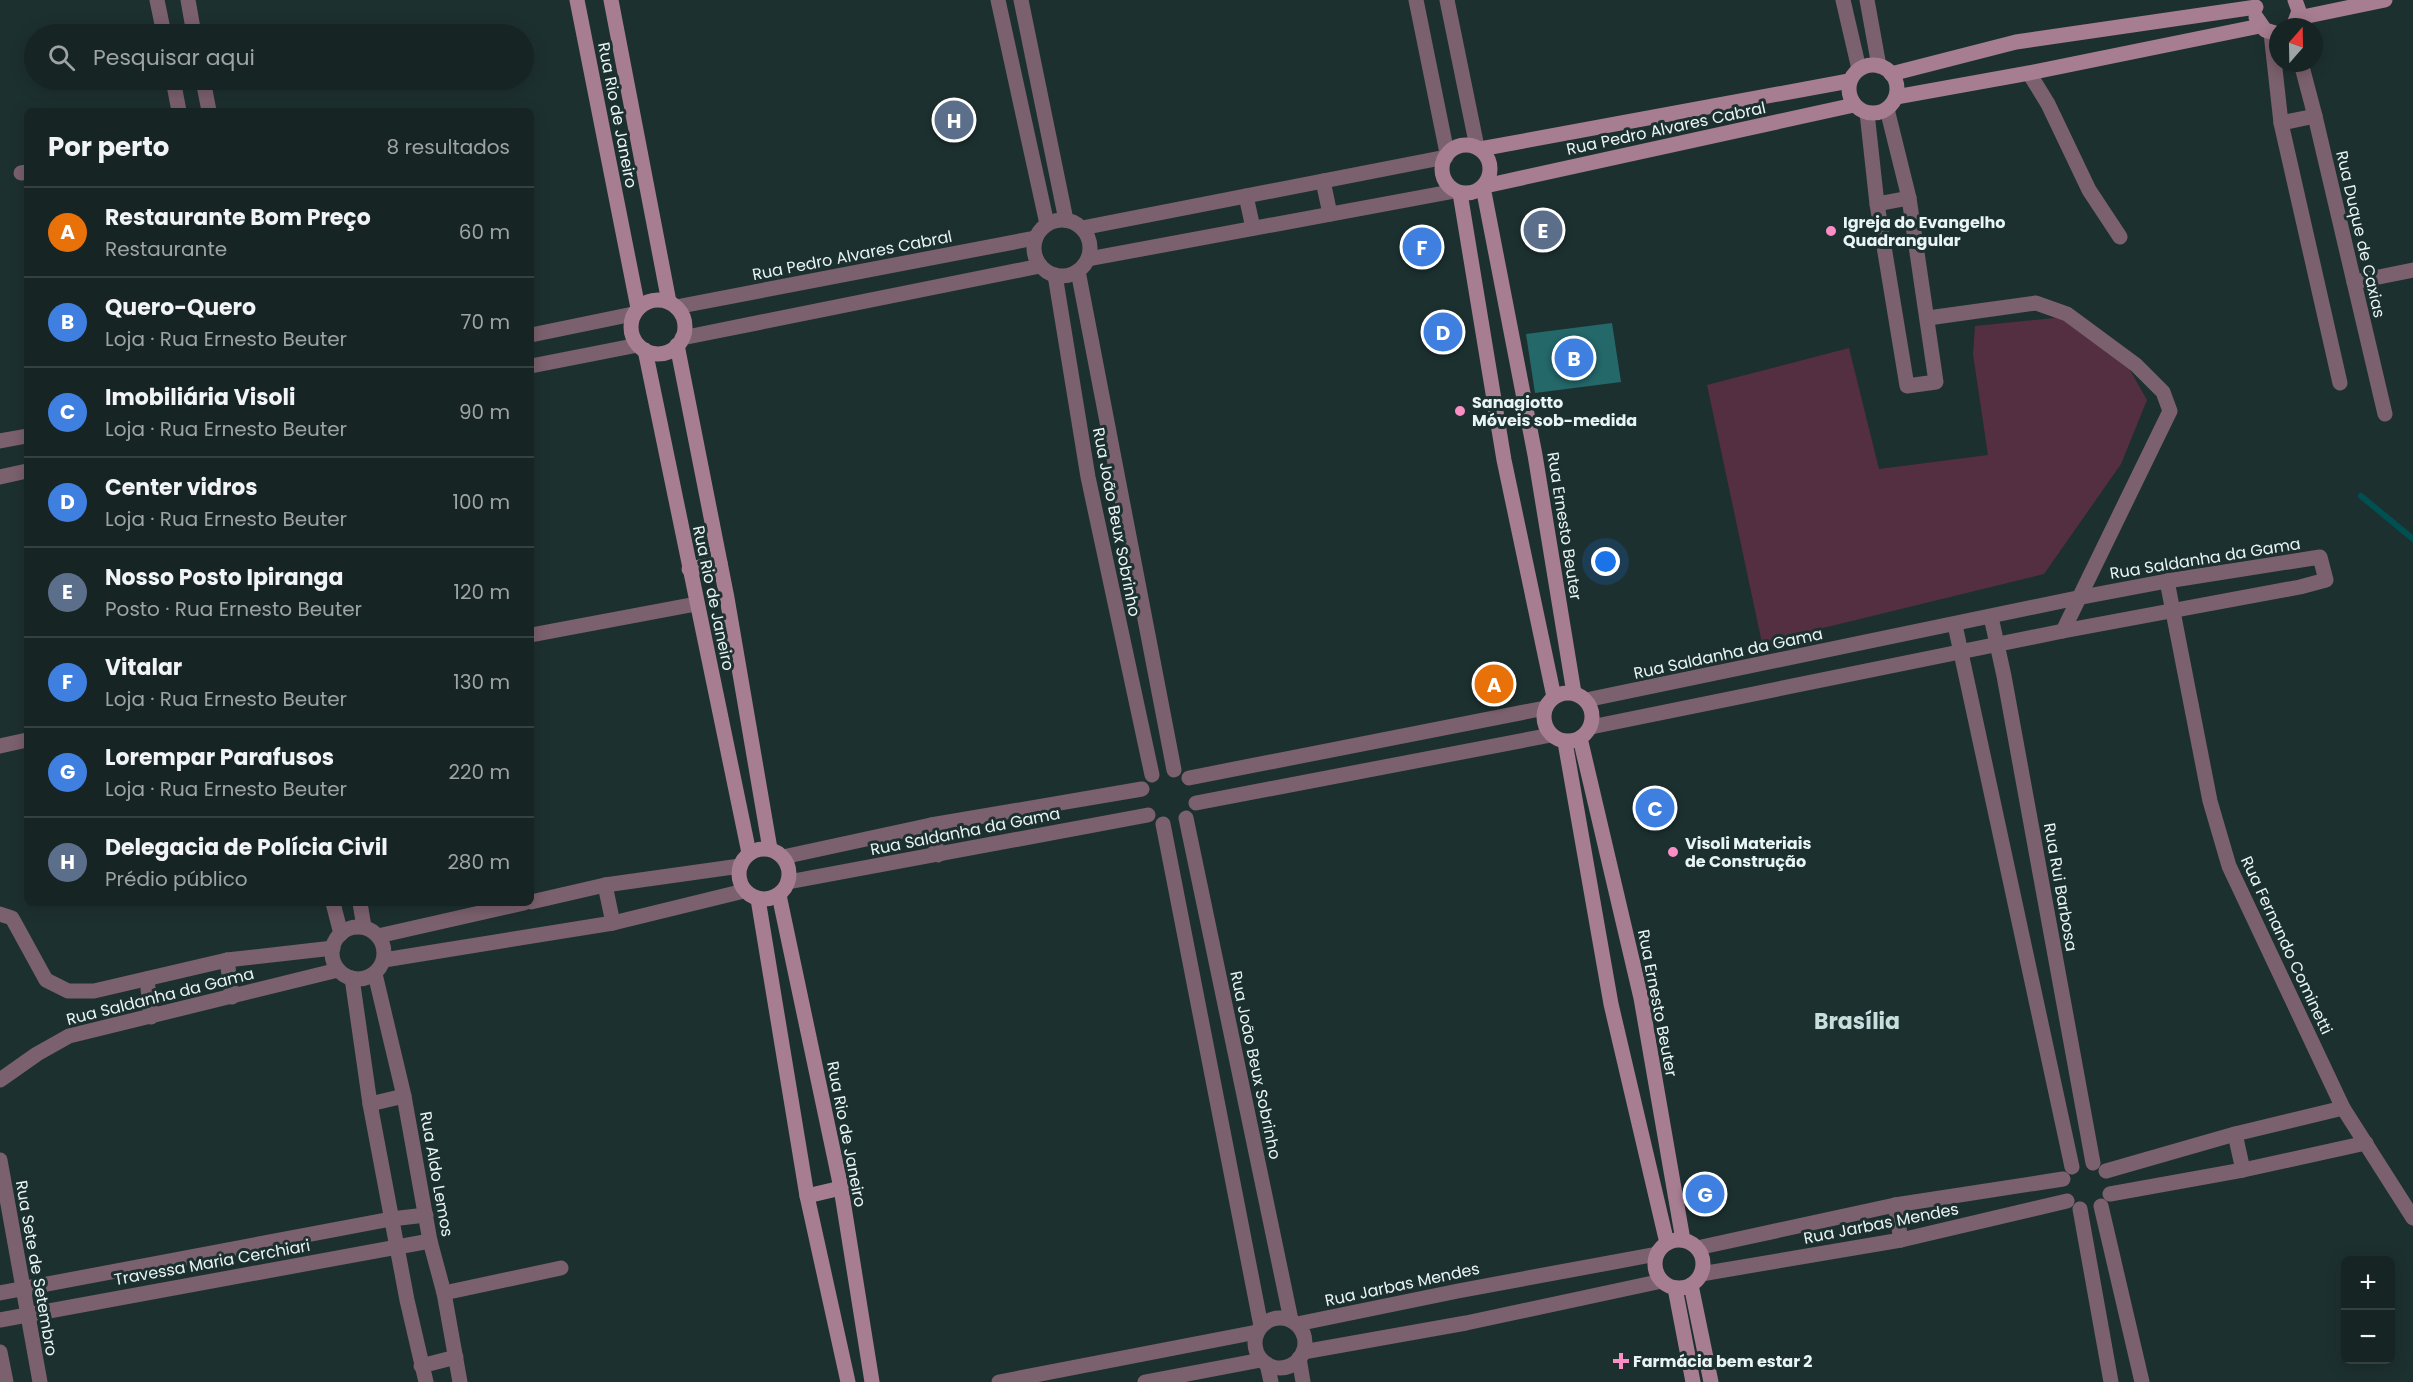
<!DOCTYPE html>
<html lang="pt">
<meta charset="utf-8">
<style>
:root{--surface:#162424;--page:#233031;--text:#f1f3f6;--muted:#9ea4a6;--line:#354141;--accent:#ea580c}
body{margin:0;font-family:Poppins,sans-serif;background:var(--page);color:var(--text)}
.controls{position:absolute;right:18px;bottom:18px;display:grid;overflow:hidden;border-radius:9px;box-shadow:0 3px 15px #0003}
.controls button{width:54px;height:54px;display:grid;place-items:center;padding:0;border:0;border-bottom:2px solid var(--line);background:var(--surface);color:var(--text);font:30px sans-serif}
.compass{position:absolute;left:2269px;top:18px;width:54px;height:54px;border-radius:50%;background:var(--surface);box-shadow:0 3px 15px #0003;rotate:20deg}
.you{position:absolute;left:1606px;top:562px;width:21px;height:21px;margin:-15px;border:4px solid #fff;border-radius:50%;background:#1a73e8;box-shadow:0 0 0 9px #1a73e833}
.badge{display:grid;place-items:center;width:39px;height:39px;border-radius:50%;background:var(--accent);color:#fff;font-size:20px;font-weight:700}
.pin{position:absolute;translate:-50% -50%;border:3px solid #fff;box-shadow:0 2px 6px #0006}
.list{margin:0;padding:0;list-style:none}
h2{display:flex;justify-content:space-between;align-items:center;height:78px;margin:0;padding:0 24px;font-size:26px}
h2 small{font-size:20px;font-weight:400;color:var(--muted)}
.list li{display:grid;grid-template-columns:39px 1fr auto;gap:18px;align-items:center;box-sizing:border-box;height:90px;padding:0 24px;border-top:2px solid var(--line)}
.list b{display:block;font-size:22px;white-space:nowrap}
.list p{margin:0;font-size:20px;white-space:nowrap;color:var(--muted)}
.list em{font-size:20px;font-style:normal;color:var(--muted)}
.icon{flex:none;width:33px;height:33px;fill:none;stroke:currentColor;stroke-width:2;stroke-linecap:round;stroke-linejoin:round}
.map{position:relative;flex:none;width:2413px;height:1382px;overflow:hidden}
.search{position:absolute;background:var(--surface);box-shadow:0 3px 15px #0003;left:24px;top:24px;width:510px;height:66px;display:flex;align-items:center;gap:15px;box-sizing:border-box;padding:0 21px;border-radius:33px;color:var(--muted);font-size:22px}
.panel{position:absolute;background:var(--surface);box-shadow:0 3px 15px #0003;left:24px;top:108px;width:510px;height:798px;border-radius:9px}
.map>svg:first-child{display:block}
.green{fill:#542e41}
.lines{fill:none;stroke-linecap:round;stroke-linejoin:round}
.stream{stroke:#005052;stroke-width:6}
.building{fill:#24686a}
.street{stroke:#7b616d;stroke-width:15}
.secondary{stroke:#a77e91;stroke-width:15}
.poi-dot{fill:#fb8fc5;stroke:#1d3030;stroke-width:2}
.labels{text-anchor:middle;stroke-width:6;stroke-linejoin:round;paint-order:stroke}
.street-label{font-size:16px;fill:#e9f5f5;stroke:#1d3030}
.poi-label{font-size:16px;font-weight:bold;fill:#e9f5f5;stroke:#1d3030;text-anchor:start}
.district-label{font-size:22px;font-weight:bold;fill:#c7dedf;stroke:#1d3030}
</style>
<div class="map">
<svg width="2413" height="1382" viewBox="0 0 2413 1382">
<rect width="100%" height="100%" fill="#1d3030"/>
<polygon class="green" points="2065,317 2126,363 2147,400 2121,464 2044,574 1762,643 1707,385 1849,348 1879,469 1988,455 1973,354 1975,326"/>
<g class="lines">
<polyline class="stream" points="2361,496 2413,539"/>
</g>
<polygon class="building" points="1612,323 1621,382 1535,393 1526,334"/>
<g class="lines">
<g class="street">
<polyline points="157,0 164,34"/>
<polyline points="188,0 194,34"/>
<polyline points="998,0 1047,224"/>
<polyline points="1021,0 1066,220"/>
<polyline points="1416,0 1447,153"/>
<polyline points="1447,0 1477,147"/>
<polyline points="1843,0 1859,69"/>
<polyline points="1867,0 1879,66"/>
<polyline points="2271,33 2281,123 2340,383"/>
<polyline points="2301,63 2315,116 2385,414"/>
<polyline points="2029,73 2048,104 2089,190 2120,237"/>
<polyline points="173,80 179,111"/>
<polyline points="203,80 209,111"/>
<polyline points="1867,113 1877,204 1907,386 1936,382 1909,198 1887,109"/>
<polyline points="2281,123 2315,116"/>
<polyline points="21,173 27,172"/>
<polyline points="1323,181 1330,214"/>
<polyline points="1246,196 1253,228"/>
<polyline points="1877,204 1909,198"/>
<circle cx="1062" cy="248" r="28"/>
<polyline points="1082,228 1446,157"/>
<polyline points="1088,259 1455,191"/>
<polyline points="1078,271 1174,770"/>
<polyline points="1055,275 1088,477 1152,775"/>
<polyline points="2354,282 2413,270"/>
<polyline points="676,307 1035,238"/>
<polyline points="1928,318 2036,303 2067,314 2136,365 2163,392 2170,411 2063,631"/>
<polyline points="531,335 633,314"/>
<polyline points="682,338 1040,266"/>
<polyline points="531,366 638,345"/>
<polyline points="0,441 27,436"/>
<polyline points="0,477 27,471"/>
<polyline points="2167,581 2210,801 2229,866 2343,1108 2413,1218"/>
<polyline points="1991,617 2004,676 2093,1163"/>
<polyline points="1955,625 2072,1167"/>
<polyline points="531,635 696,604"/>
<polyline points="1586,700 2077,598 2167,581 2320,557 2326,580 2300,587 2063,631 1591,727"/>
<polyline points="0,746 27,740"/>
<polyline points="1189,778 1545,708"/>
<polyline points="1196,803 1551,735"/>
<polyline points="1186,818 1291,1320"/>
<polyline points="1163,824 1261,1326"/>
<polyline points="931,825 938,855"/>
<polyline points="783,857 931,825 1142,789"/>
<polyline points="788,882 1148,815"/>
<polyline points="605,885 613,923"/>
<polyline points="531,902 605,885 740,866"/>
<polyline points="333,903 341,934"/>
<polyline points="360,903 364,927"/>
<polyline points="0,914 12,918 46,980 68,991 94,991 227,960 333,948"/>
<circle cx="358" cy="953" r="26"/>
<polyline points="378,936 524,903"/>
<polyline points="227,960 232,997"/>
<polyline points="384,960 613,923 744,891"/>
<polyline points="375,974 404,1096 430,1241 444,1293 460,1382"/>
<polyline points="352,978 370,1104 407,1300 426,1382"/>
<polyline points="147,979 151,1017"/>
<polyline points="0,1080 37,1054 69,1036 338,970"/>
<polyline points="370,1104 404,1096"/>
<polyline points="2235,1134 2243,1170"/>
<polyline points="0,1160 40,1382"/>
<polyline points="2106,1171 2235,1134 2343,1108"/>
<polyline points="2110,1194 2243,1170 2366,1143"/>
<polyline points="1895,1205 1901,1240"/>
<polyline points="2101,1206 2142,1382"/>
<polyline points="2080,1209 2111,1382"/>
<polyline points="1697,1248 1895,1205 2063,1179"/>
<polyline points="1701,1274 1901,1240 2067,1201"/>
<polyline points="0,1293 391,1219 426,1215"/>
<polyline points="444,1293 561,1268"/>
<circle cx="1280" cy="1343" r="25"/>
<polyline points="0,1320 430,1241"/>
<polyline points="1297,1324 1458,1291 1657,1254"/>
<polyline points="0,1352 6,1382"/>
<polyline points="1303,1352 1466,1323 1662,1281"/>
<polyline points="1299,1358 1303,1382"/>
<polyline points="1267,1364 1271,1382"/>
<polyline points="421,1366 456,1357"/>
<polyline points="999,1382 1257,1332"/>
<polyline points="1145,1382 1261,1360"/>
</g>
<g class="secondary">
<polyline points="577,0 638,308"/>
<polyline points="611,0 669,302"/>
<polyline points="2256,17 2265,30 2278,34"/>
<polyline points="2298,18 2385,0"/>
<polyline points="2293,27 2299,11 2295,0"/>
<circle cx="1873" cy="89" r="24"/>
<polyline points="1891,74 2016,42 2256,7"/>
<polyline points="1896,97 2029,73 2260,26"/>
<circle cx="1466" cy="169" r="24"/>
<polyline points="1480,149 1849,81"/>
<polyline points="1485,186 1854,105"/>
<polyline points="1483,187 1535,455 1574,693"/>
<polyline points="1460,193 1504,460 1554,697"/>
<circle cx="658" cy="327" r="27"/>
<polyline points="677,345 727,598 770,849"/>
<polyline points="645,350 749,853"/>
<polyline points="689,569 720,563"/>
<circle cx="1568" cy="717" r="24"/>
<polyline points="1580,738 1641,998 1683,1240"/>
<polyline points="1565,742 1611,1004 1667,1243"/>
<circle cx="764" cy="874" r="25"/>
<polyline points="779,895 841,1188 872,1382"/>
<polyline points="758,899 807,1196 848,1382"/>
<polyline points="807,1196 841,1188"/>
<circle cx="1679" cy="1264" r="24"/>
<polyline points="1691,1285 1711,1382"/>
<polyline points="1675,1288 1693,1382"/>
</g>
</g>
<g class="poi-dot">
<circle cx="1831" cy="231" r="6"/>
<circle cx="1460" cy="411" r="6"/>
<circle cx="1673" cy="852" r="6"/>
<path d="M1618 1352h6v6h6v6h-6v6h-6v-6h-6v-6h6z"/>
</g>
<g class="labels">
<g class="street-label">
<text transform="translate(618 115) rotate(79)" y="6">Rua Rio de Janeiro</text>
<text transform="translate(1666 128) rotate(-12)" y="6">Rua Pedro Alvares Cabral</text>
<text transform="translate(2361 234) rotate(77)" y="6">Rua Duque de Caxias</text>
<text transform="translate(852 255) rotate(-11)" y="6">Rua Pedro Alvares Cabral</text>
<text transform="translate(1117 522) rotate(79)" y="6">Rua João Beux Sobrinho</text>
<text transform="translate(1565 526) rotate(81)" y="6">Rua Ernesto Beuter</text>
<text transform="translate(2205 558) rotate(-9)" y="6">Rua Saldanha da Gama</text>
<text transform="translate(714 598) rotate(78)" y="6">Rua Rio de Janeiro</text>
<text transform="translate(1728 653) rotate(-12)" y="6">Rua Saldanha da Gama</text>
<text transform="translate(965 831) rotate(-11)" y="6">Rua Saldanha da Gama</text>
<text transform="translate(2061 887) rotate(80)" y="6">Rua Rui Barbosa</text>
<text transform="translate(2287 945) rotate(65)" y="6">Rua Fernando Cominetti</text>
<text transform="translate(160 996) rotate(-14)" y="6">Rua Saldanha da Gama</text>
<text transform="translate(1658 1003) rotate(79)" y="6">Rua Ernesto Beuter</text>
<text transform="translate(1256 1065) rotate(78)" y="6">Rua João Beux Sobrinho</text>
<text transform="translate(847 1134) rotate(79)" y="6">Rua Rio de Janeiro</text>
<text transform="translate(437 1174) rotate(80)" y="6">Rua Aldo Lemos</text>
<text transform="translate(1881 1223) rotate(-11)" y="6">Rua Jarbas Mendes</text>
<text transform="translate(212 1262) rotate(-10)" y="6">Travessa Maria Cerchiari</text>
<text transform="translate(37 1268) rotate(80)" y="6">Rua Sete de Setembro</text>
<text transform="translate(1402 1284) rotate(-12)" y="6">Rua Jarbas Mendes</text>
</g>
<g class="poi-label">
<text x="1843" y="228">Igreja do Evangelho<tspan x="1843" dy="18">Quadrangular</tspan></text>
<text x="1472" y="408">Sanagiotto<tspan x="1472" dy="18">Móveis sob-medida</tspan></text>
<text x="1685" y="849">Visoli Materiais<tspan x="1685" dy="18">de Construção</tspan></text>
<text x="1633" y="1367">Farmácia bem estar 2</text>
</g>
<g class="district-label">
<text x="1857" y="1029">Brasília</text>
</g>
</g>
</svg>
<div class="controls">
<button>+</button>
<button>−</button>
</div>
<svg class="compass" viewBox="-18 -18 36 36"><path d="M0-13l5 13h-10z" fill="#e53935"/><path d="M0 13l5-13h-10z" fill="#9ea4a6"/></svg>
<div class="you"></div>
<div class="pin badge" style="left:1494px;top:684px;background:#e8710a">A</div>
<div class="pin badge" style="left:1574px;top:358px;background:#3f7fe0">B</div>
<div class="pin badge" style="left:1655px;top:808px;background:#3f7fe0">C</div>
<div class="pin badge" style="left:1443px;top:332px;background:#3f7fe0">D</div>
<div class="pin badge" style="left:1543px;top:230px;background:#5c6f8a">E</div>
<div class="pin badge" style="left:1422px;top:247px;background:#3f7fe0">F</div>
<div class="pin badge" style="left:1705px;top:1194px;background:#3f7fe0">G</div>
<div class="pin badge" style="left:954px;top:120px;background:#5c6f8a">H</div>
<div class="search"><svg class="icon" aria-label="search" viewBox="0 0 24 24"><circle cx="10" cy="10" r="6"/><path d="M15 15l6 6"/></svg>Pesquisar aqui</div>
<section class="panel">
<h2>Por perto<small>8 resultados</small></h2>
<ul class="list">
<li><span class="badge" style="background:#e8710a">A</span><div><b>Restaurante Bom Preço</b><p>Restaurante</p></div><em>60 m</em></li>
<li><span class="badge" style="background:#3f7fe0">B</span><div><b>Quero-Quero</b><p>Loja · Rua Ernesto Beuter</p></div><em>70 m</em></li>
<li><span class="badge" style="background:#3f7fe0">C</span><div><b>Imobiliária Visoli</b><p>Loja · Rua Ernesto Beuter</p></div><em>90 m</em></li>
<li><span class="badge" style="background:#3f7fe0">D</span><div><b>Center vidros</b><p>Loja · Rua Ernesto Beuter</p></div><em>100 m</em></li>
<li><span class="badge" style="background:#5c6f8a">E</span><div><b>Nosso Posto Ipiranga</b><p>Posto · Rua Ernesto Beuter</p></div><em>120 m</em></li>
<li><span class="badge" style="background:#3f7fe0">F</span><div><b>Vitalar</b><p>Loja · Rua Ernesto Beuter</p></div><em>130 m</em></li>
<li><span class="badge" style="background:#3f7fe0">G</span><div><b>Lorempar Parafusos</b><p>Loja · Rua Ernesto Beuter</p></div><em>220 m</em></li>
<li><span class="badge" style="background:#5c6f8a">H</span><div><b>Delegacia de Polícia Civil</b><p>Prédio público</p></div><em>280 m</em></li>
</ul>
</section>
</div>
